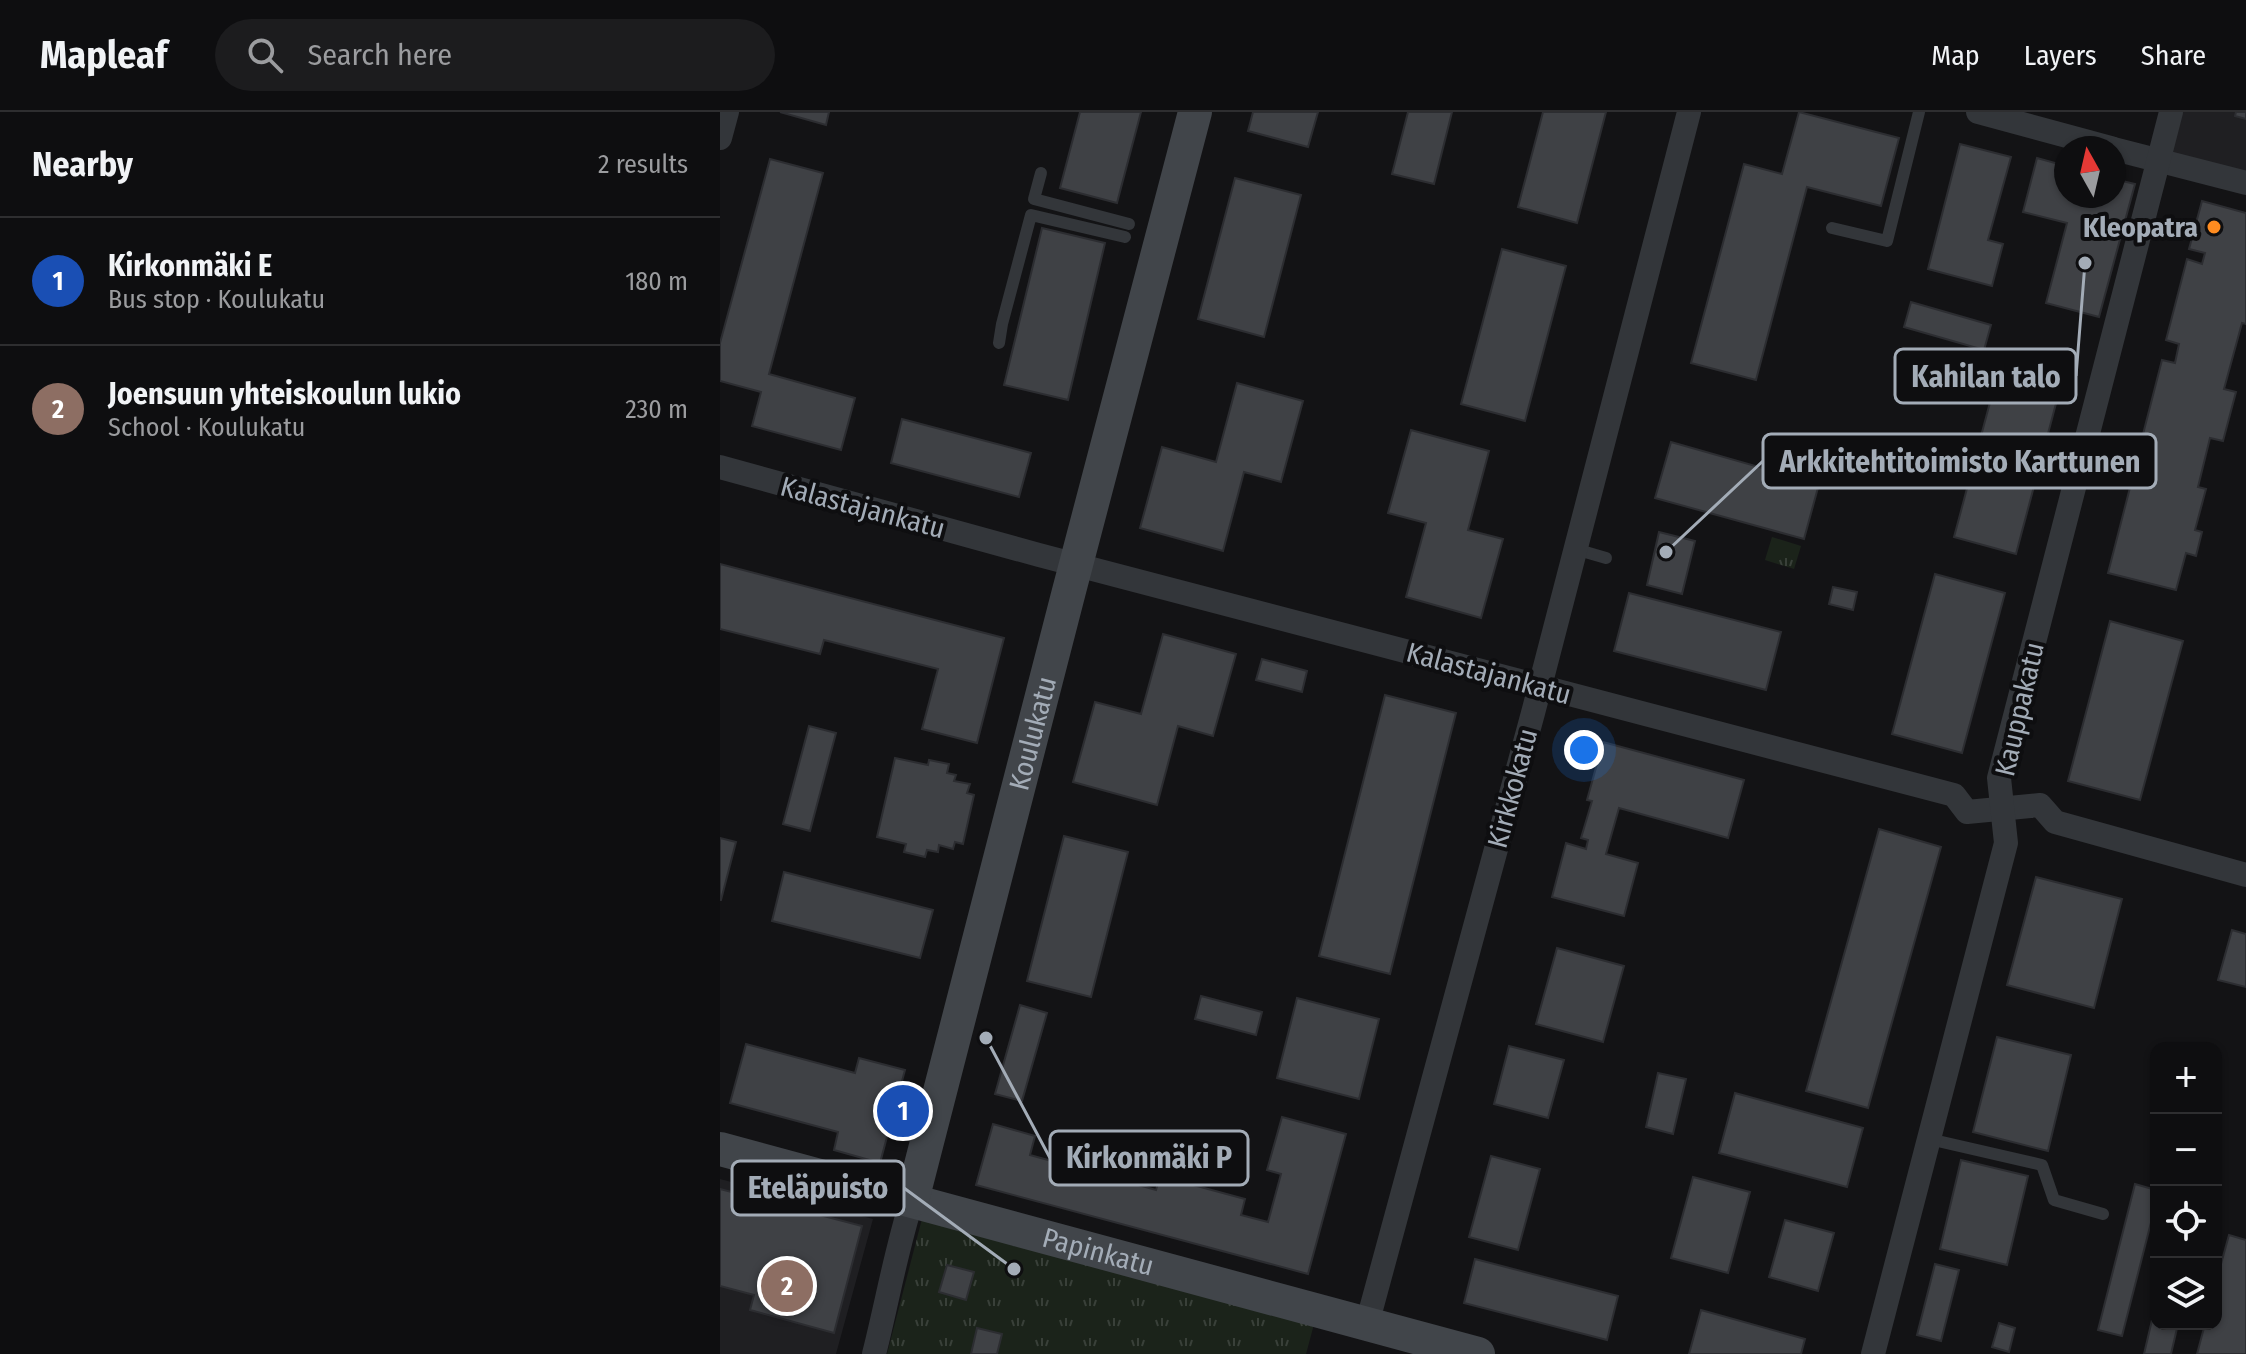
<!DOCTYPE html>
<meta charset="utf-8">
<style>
:root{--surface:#0e0e10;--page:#1c1c1e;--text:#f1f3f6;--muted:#9b9c9f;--line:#2e2e30;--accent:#ff8c20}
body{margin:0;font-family:"Fira Sans Condensed",sans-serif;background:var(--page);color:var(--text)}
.controls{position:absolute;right:24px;bottom:24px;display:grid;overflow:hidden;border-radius:16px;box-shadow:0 2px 6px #0004}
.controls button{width:72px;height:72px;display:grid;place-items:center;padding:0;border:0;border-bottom:2px solid var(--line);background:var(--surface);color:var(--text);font:40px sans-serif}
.compass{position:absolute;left:1334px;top:24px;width:72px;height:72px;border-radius:50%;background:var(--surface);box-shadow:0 2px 6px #0004;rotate:352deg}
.you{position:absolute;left:864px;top:638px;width:28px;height:28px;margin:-20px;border:6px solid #fff;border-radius:50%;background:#1a73e8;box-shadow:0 0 0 12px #1a73e833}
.badge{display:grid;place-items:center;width:52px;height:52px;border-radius:50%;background:var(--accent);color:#fff;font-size:26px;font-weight:700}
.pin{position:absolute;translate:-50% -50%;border:4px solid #fff;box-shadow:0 2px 8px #0006}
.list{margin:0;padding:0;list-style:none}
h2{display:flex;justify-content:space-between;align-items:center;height:104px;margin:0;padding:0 32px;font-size:34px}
h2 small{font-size:26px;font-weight:400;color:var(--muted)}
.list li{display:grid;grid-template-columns:52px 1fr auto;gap:24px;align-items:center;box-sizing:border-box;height:128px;padding:0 32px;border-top:2px solid var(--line)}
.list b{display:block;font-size:30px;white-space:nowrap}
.list p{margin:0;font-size:26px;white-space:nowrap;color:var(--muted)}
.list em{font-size:26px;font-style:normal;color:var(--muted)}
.icon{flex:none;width:44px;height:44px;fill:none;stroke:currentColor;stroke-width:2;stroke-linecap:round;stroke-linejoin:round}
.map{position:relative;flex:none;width:1526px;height:1242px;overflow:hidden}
header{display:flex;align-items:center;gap:48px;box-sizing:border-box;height:112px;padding:0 40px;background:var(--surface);border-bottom:2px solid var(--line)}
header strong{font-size:38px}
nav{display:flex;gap:44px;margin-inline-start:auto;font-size:28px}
.search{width:560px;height:72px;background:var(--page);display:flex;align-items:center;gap:20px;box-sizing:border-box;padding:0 28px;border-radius:44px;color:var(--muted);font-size:30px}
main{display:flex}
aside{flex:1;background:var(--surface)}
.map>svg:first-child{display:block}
.built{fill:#1f1f22}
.grass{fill:url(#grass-tufts)}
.building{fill:#3f4145;stroke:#2c2d31;stroke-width:2}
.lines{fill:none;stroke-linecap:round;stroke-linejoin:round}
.lane{stroke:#33363a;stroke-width:12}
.street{stroke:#33363a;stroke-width:24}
.secondary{stroke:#41454a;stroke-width:34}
.poi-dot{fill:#ff8c20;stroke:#0e0e10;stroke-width:3}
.labels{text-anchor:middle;stroke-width:8;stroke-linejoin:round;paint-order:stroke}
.poi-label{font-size:28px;font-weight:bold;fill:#a3acb7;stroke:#0e0e10;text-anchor:end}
.street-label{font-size:28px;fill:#a3acb7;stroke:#0e0e10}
.leader{fill:none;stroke:#a3acb7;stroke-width:3}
.callout-dot{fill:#a3acb7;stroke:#0e0e10;stroke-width:3}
.callout{fill:#0e0e10;stroke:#a3acb7;stroke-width:3}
.callout-label{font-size:30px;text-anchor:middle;font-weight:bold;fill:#a3acb7}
</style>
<header>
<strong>Mapleaf</strong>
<div class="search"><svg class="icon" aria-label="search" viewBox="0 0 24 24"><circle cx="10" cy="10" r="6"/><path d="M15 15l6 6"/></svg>Search here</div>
<nav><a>Map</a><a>Layers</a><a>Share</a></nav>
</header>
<main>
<aside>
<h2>Nearby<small>2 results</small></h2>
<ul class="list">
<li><span class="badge" style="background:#1a4fb4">1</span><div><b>Kirkonmäki E</b><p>Bus stop · Koulukatu</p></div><em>180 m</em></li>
<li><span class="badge" style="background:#8d6e63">2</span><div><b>Joensuun yhteiskoulun lukio</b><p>School · Koulukatu</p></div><em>230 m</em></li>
</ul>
</aside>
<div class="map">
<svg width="1526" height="1242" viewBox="0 0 1526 1242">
<defs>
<pattern id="grass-tufts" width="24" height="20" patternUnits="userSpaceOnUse" patternTransform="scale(2)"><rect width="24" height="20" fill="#1b231a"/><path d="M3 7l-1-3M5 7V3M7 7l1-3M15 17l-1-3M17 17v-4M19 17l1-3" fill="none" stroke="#394039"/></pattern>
</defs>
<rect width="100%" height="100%" fill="#131315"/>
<g class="built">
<polygon points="1453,0 1526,0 1526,70 1442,48"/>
<polygon points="0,1067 153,1107 116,1242 0,1242"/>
</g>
<g class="grass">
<polygon points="1052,425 1081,434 1074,457 1045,448"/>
<polygon points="203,1103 594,1212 586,1242 167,1242"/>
</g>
<g class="building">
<polygon points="60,0 109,0 106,13"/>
<polygon points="360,0 421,0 397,91 340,76"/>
<polygon points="533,0 598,0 588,35 528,19"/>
<polygon points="688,0 732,0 714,72 672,62"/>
<polygon points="823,0 886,0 857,111 798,95"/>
<polygon points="1079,0 1179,26 1161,94 1087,75 1036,268 971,251 1024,52 1062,62"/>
<polygon points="1516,0 1526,0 1526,7 1515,4"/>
<polygon points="1240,32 1291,45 1268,128 1283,132 1272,174 1208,157"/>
<polygon points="1317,46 1346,54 1346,84 1394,84 1394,67 1415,72 1379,205 1326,191 1347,111 1303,100"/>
<polygon points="50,47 103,61 49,262 135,286 121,338 32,314 41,280 0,269 0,231"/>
<polygon points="515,66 581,83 544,225 478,207"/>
<polygon points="1482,89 1526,101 1526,212 1522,211 1504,277 1516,280 1503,329 1490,326 1478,375 1486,377 1475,418 1482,420 1476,444 1466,441 1456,478 1388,461 1414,360 1425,363 1432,337 1420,334 1442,248 1455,251 1459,232 1446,228 1467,147 1482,152 1485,141 1469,137"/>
<polygon points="322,116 385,131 348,288 284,273"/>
<polygon points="782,137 846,154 805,309 741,292"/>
<polygon points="1191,190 1271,213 1264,238 1184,215"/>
<polygon points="1276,268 1338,284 1296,442 1234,425"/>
<polygon points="517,271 583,289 561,370 524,360 503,439 420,416 442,335 496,350"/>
<polygon points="182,307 311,341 299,385 171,351"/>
<polygon points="691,318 769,339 748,418 783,427 761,506 686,485 706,411 668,401"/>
<polygon points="951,330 1099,372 1084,427 935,386"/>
<polygon points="939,420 975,429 962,482 927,473"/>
<polygon points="0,452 284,526 257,631 202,617 218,557 104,528 100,542 0,517"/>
<polygon points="1215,462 1285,481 1242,641 1172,622"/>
<polygon points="1113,475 1137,480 1133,498 1109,492"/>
<polygon points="909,481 1061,520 1046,578 894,539"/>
<polygon points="1390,509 1463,529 1420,688 1348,669"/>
<polygon points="443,522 516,542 493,624 458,614 437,693 353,670 375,590 421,602"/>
<polygon points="542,547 587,559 582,580 536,568"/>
<polygon points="665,583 736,601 670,862 599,844"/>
<polygon points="89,614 116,621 90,719 63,712"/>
<polygon points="883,630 1024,668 1008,726 899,696 886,742 918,751 904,804 832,785 846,731 866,737 868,728 861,726 872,689 867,688"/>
<polygon points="175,646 208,653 209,648 229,652 227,661 236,663 234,669 250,672 247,681 254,683 243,732 235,730 233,737 219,733 218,740 207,738 205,745 184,740 186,732 157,725"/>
<polygon points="1159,717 1221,735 1148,996 1086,979"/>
<polygon points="344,724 408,740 371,885 307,869"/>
<polygon points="0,726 16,730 1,788 0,788"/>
<polygon points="64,760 213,798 200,846 52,809"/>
<polygon points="1316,765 1402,787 1374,896 1287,873"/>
<polygon points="1512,818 1526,822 1526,875 1498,868"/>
<polygon points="837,836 904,854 883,930 816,912"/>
<polygon points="481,884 542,900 536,923 475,907"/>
<polygon points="577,886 659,907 639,987 557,966"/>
<polygon points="300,893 327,901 302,989 275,982"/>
<polygon points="1277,925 1351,943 1328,1039 1253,1020"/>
<polygon points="26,932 135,961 139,946 185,958 160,1051 114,1038 118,1020 10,991"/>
<polygon points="789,934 844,948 828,1006 774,992"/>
<polygon points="938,961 966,967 953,1022 926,1015"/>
<polygon points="1015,981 1143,1016 1127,1075 999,1041"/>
<polygon points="562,1005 626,1022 588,1162 256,1073 273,1012 315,1024 310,1043 339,1051 343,1038 411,1056 408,1070 436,1078 440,1064 525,1087 521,1103 548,1110 561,1062 547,1058"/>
<polygon points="771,1044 820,1057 798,1138 749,1125"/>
<polygon points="1241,1048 1308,1064 1287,1153 1220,1137"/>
<polygon points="973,1065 1030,1080 1008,1161 951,1146"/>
<polygon points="1415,1072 1436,1078 1436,1091 1402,1224 1378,1218"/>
<polygon points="0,1077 142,1114 114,1221 30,1198 34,1183 0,1174"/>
<polygon points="1065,1108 1114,1121 1098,1179 1049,1165"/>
<polygon points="1509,1123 1526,1128 1526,1242 1477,1242 1485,1212 1496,1212 1496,1170"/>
<polygon points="755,1147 898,1184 887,1228 744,1191"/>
<polygon points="1215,1152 1239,1158 1221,1229 1197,1223"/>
<polygon points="227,1153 254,1160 246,1188 219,1180"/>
<polygon points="1436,1191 1436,1212 1458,1212 1451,1242 1424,1242"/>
<polygon points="981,1198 1085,1227 1081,1242 969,1242"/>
<polygon points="1279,1211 1295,1216 1289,1240 1272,1235"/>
<polygon points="257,1216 282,1222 277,1242 251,1242"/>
</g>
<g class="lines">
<g class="lane">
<polyline points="321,61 314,87 409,112"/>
<polyline points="1112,116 1167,129 1199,0"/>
<polyline points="279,231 282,212 311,103 405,125"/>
<polyline points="855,437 886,446"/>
<polyline points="1209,1027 1322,1053 1334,1088 1383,1102"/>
</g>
<g class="street">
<polyline points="1258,0 1391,36"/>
<polyline points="0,26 7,0"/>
<polyline points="1394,37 1526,71"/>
<polyline points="0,355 319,443 1234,683 1247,700 1320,693 1335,710 1526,763"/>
<polyline points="647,1212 813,601 969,0"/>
<path d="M154,1242c13,-51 22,-104 38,-154"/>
<polyline points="1153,1242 1286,731 1279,666 1451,0"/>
</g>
<g class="secondary">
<path id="s1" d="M0,1037l758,205"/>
<path id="s2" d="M192,1088l157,-609 126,-479"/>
</g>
</g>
<circle class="poi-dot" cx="1494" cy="115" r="8"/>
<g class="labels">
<g class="poi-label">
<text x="1478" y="125">Kleopatra</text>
</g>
<g class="street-label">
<text transform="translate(143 395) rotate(15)" y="10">Kalastajankatu</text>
<text transform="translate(769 561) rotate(15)" y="10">Kalastajankatu</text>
<text transform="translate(1299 597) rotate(-77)" y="10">Kauppakatu</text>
<text dy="10" stroke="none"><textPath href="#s2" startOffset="482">Koulukatu</textPath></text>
<text transform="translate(792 676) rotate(-75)" y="10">Kirkkokatu</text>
<text dy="10" stroke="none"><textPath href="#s1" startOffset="392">Papinkatu</textPath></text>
</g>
</g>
<path class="leader" d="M1365 151L1356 264M946 440L1043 349M266 926L330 1046M294 1157L184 1076"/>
<g class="callout-dot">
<circle cx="1365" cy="151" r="8"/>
<circle cx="946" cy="440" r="8"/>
<circle cx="266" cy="926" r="8"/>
<circle cx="294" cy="1157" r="8"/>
</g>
<g class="callout">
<rect x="1175" y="237" width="181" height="54" rx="8"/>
<rect x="1043" y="322" width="393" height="54" rx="8"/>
<rect x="330" y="1019" width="198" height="54" rx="8"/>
<rect x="12" y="1049" width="172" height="54" rx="8"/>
</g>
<g class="callout-label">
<text x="1266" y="275">Kahilan talo</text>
<text x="1240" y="360">Arkkitehtitoimisto Karttunen</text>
<text x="429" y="1056">Kirkonmäki P</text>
<text x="98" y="1086">Eteläpuisto</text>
</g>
</svg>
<div class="controls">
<button>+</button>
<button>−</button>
<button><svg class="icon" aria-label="locate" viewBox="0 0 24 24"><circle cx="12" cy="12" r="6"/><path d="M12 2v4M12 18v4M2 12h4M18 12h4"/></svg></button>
<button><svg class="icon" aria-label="layers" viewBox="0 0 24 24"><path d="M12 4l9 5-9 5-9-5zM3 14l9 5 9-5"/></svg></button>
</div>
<svg class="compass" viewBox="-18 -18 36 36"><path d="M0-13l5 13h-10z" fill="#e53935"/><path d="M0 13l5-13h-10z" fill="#9b9c9f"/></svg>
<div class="you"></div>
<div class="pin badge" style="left:183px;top:999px;background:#1a4fb4">1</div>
<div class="pin badge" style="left:67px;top:1174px;background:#8d6e63">2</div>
</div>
</main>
